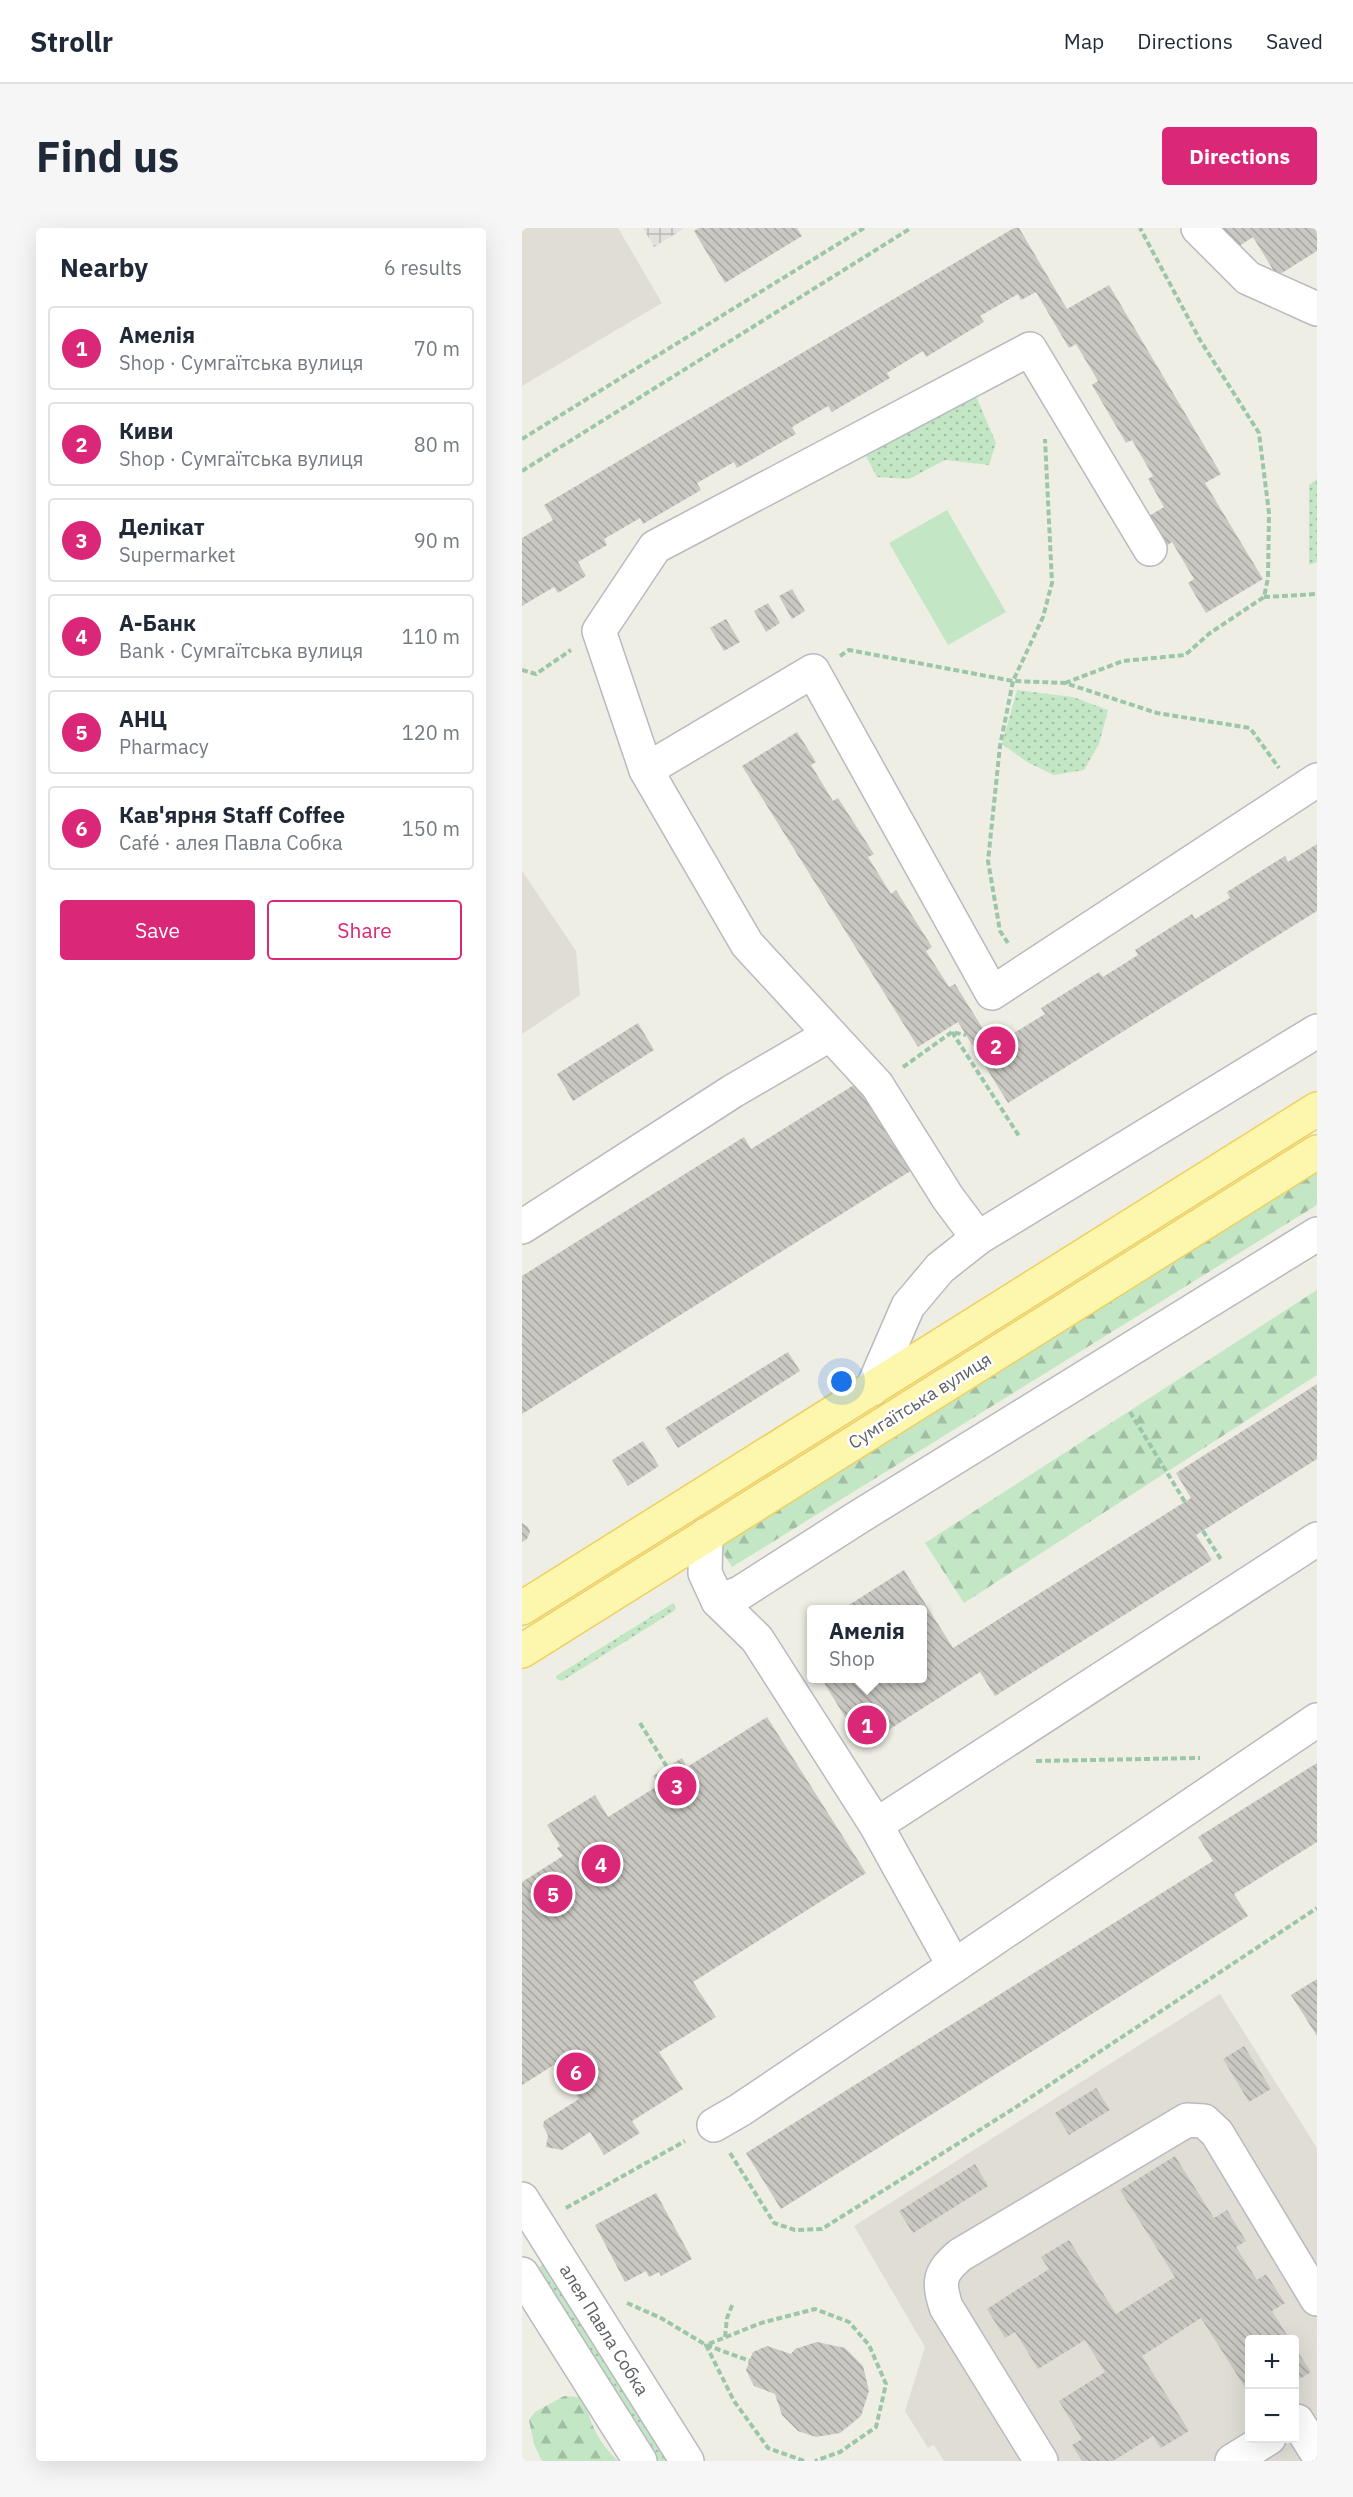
<!DOCTYPE html>
<meta charset="utf-8">
<style>
:root{--surface:#fff;--page:#f6f6f7;--text:#1f2937;--muted:#747a83;--line:#e0e1e3;--accent:#db2777}
body{margin:0;font-family:"IBM Plex Sans",sans-serif;background:var(--page);color:var(--text)}
.controls{position:absolute;right:18px;bottom:18px;display:grid;overflow:hidden;border-radius:6px;box-shadow:0 6px 24px #0002}
.controls button{width:54px;height:54px;display:grid;place-items:center;padding:0;border:0;border-bottom:2px solid var(--line);background:var(--surface);color:var(--text);font:30px sans-serif}
.you{position:absolute;left:320px;top:1154px;width:21px;height:21px;margin:-15px;border:4px solid #fff;border-radius:50%;background:#1a73e8;box-shadow:0 0 0 9px #1a73e833}
.badge{display:grid;place-items:center;width:39px;height:39px;border-radius:50%;background:var(--accent);color:#fff;font-size:20px;font-weight:700}
.pin{position:absolute;translate:-50% -50%;border:3px solid #fff;box-shadow:0 2px 6px #0006}
.popup{position:absolute;left:285px;top:1377px;width:120px;height:78px;box-sizing:border-box;display:grid;place-content:center;border-radius:6px;background:var(--surface);filter:drop-shadow(0 2px 4px #0005);font-size:20px;white-space:nowrap;color:var(--muted)}
.popup b{font-size:22px;color:var(--text)}
.popup::after{content:'';position:absolute;left:50%;top:100%;margin-left:-12px;border:12px solid transparent;border-top-color:var(--surface)}
.list{margin:0;padding:0;list-style:none}
h2{display:flex;justify-content:space-between;align-items:center;height:78px;margin:0;padding:0 24px;font-size:26px}
h2 small{font-size:20px;font-weight:400;color:var(--muted)}
.list li{display:grid;grid-template-columns:39px 1fr auto;gap:18px;align-items:center;box-sizing:border-box;height:84px;margin:0 12px 12px;padding:0 12px;border:2px solid var(--line);border-radius:6px}
.list b{display:block;font-size:22px;white-space:nowrap}
.list p{margin:0;font-size:20px;white-space:nowrap;color:var(--muted)}
.list em{font-size:20px;font-style:normal;color:var(--muted)}
.actions{display:flex;gap:12px;padding:18px 24px}
.actions a{flex:1;padding:14px 0;border:2px solid var(--accent);border-radius:6px;text-align:center;font-size:21px;color:var(--accent)}
.actions .main{background:var(--accent);color:#fff}
.map{position:relative;flex:none;width:795px;height:2233px;overflow:hidden;border-radius:6px}
header{display:flex;align-items:center;gap:36px;box-sizing:border-box;height:84px;padding:0 30px;background:var(--surface);border-bottom:2px solid var(--line)}
header strong{font-size:28px}
nav{display:flex;gap:33px;margin-inline-start:auto;font-size:21px}
.intro{display:flex;align-items:center;justify-content:space-between;box-sizing:border-box;height:144px;padding:0 36px}
h1{margin:0;font-size:42px}
.button{padding:15px 27px;border-radius:6px;background:var(--accent);color:#fff;font-size:21px;font-weight:700}
main{display:flex;gap:36px;padding:0 36px}
aside{flex:1;background:var(--surface);border-radius:6px;box-shadow:0 6px 24px #0002}
.map>svg:first-child{display:block}
.industrial{fill:url(#industrial-grid)}
.education{fill:#dfddd4;fill-rule:evenodd}
.grass{fill:url(#grass-dots)}
.forest{fill:url(#forest-firs)}
.garden{fill:#c3e6c5}
.building{fill:url(#building-back-hatch)}
.lines{fill:none;stroke-linecap:round;stroke-linejoin:round}
.minor-casing{stroke:#b8babf;stroke-width:36}
.major-casing{stroke:#eed060;stroke-width:36}
.path{stroke:#9cc6ac;stroke-width:4;stroke-dasharray:6 3;stroke-linecap:butt}
.minor{stroke:#fff;stroke-width:33}
.major{stroke:#fdf6ad;stroke-width:33}
.labels{text-anchor:middle;stroke-width:5;stroke-linejoin:round;paint-order:stroke}
.street-label{font-size:18px;fill:#5d6065;stroke:#fff}
</style>
<header>
<strong>Strollr</strong>
<nav><a>Map</a><a>Directions</a><a>Saved</a></nav>
</header>
<div class="intro"><h1>Find us</h1><a class="button">Directions</a></div>
<main>
<aside>
<h2>Nearby<small>6 results</small></h2>
<ul class="list">
<li><span class="badge">1</span><div><b>Амелія</b><p>Shop · Сумгаїтська вулиця</p></div><em>70 m</em></li>
<li><span class="badge">2</span><div><b>Киви</b><p>Shop · Сумгаїтська вулиця</p></div><em>80 m</em></li>
<li><span class="badge">3</span><div><b>Делікат</b><p>Supermarket</p></div><em>90 m</em></li>
<li><span class="badge">4</span><div><b>А-Банк</b><p>Bank · Сумгаїтська вулиця</p></div><em>110 m</em></li>
<li><span class="badge">5</span><div><b>АНЦ</b><p>Pharmacy</p></div><em>120 m</em></li>
<li><span class="badge">6</span><div><b>Кав'ярня Staff Coffee</b><p>Café · алея Павла Собка</p></div><em>150 m</em></li>
</ul>
<div class="actions"><a class="main">Save</a><a>Share</a></div>
</aside>
<div class="map">
<svg width="795" height="2233" viewBox="0 0 795 2233">
<defs>
<pattern id="industrial-grid" width="8" height="8" patternUnits="userSpaceOnUse" patternTransform="scale(1.5)"><rect width="8" height="8" fill="#e3e1dd"/><path d="M0 4h8M4 0v8" fill="none" stroke="#bbbab7"/></pattern>
<pattern id="grass-dots" width="8" height="8" patternUnits="userSpaceOnUse" patternTransform="scale(1.5)"><rect width="8" height="8" fill="#c3e6c5"/><path d="M2 2h.1M6 6h.1" fill="none" stroke="#a2bea4" stroke-width="1.8" stroke-linecap="round"/></pattern>
<pattern id="forest-firs" width="22" height="20" patternUnits="userSpaceOnUse" patternTransform="scale(1.5)"><rect width="22" height="20" fill="#c3e6c5"/><path d="M5 1l3.5 6h-7zM16 11l3.5 6h-7z" fill="#a2bea4"/></pattern>
<pattern id="building-back-hatch" width="6" height="6" patternUnits="userSpaceOnUse" patternTransform="scale(1.5)"><rect width="6" height="6" fill="#cac8c2"/><path d="M-1 5l2 2M0 0l6 6M5-1l2 2" fill="none" stroke="#a7a6a1"/></pattern>
</defs>
<rect width="100%" height="100%" fill="#efeee5"/>
<polygon class="industrial" points="121,0 160,0 161,1 132,19"/>
<g class="education">
<polygon points="0,0 96,0 140,75 0,158"/>
<polygon points="0,643 54,723 58,767 0,806"/>
<path d="M698,1766l97,154v313h-373l-10,-16 -6,3 -23,-37 20,-64 -71,-121zM728,2112h44v98h-44z"/>
</g>
<g class="grass">
<polygon points="450,159 474,215 467,237 423,232 387,251 355,249 339,219"/>
<polygon points="795,251 795,334 787,337 787,257"/>
<polygon points="495,462 551,469 586,482 577,516 562,542 532,547 505,534 480,516"/>
<polygon points="151,1375 154,1380 152,1383 40,1453 35,1451 34,1448"/>
<polygon points="27,2033 152,2233 130,2233 11,2043"/>
</g>
<g class="forest">
<polygon points="795,942 795,977 210,1339 194,1314"/>
<polygon points="795,1062 795,1147 442,1375 403,1315"/>
<path d="M42,2168l15,1c7,9 9,16 13,27 6,15 15,26 26,37h-76l-8,-17 -5,-24 6,-8z"/>
</g>
<polygon class="garden" points="425,282 484,384 426,417 367,315"/>
<g class="building">
<polygon points="177,0 275,0 280,8 203,55 172,3"/>
<polygon points="492,0 497,0 545,81 587,57 699,246 683,255 741,351 684,385 666,355 672,351 650,314 644,318 627,288 642,279 626,251 631,248 610,212 604,215 570,157 576,153 554,116 547,120 514,64 499,72 496,66 458,88 462,94 404,129 401,123 365,145 368,150 310,184 306,178 270,199 274,206 215,240 212,234 175,255 179,262 121,296 118,290 82,311 85,317 56,334 64,348 36,365 32,359 0,378 0,310 31,292 22,277"/>
<polygon points="698,0 795,0 795,23 755,48 731,9 711,22"/>
<polygon points="270,361 283,383 270,391 257,368"/>
<polygon points="246,375 258,395 244,404 232,383"/>
<polygon points="204,391 218,414 202,423 188,400"/>
<polygon points="275,504 294,534 289,537 311,573 316,570 352,626 346,629 369,666 374,662 410,719 404,723 427,759 433,756 468,812 483,802 487,808 523,786 519,780 577,744 581,749 616,727 613,722 670,686 673,691 708,670 705,664 763,628 766,634 795,616 795,683 486,875 436,794 396,819 220,538"/>
<polygon points="116,795 132,822 51,873 35,846"/>
<polygon points="335,855 390,942 0,1186 0,1048 222,909 229,921"/>
<polygon points="266,1124 278,1143 156,1220 143,1200"/>
<polygon points="795,1156 795,1231 674,1307 690,1332 473,1468 458,1444 341,1518 299,1450 400,1450 400,1382 319,1382 382,1342 431,1420 669,1270 654,1245"/>
<polygon points="121,1213 137,1238 106,1258 90,1232"/>
<polygon points="0,1295 6,1299 8,1304 5,1311 0,1314"/>
<polygon points="245,1489 344,1645 171,1754 194,1789 137,1824 161,1861 110,1893 118,1905 82,1927 68,1904 40,1922 24,1919 26,1907 21,1898 22,1893 57,1871 35,1835 0,1857 0,1654 41,1628 35,1620 38,1618 25,1597 73,1567 86,1589 137,1557 131,1548 160,1530 165,1539"/>
<polygon points="795,1535 795,1614 712,1666 726,1688 259,1981 224,1925 691,1633 676,1609"/>
<polygon points="795,1751 795,1808 769,1767"/>
<polygon points="722,1818 749,1861 727,1874 701,1831"/>
<polygon points="574,1860 588,1882 547,1907 533,1885"/>
<polygon points="653,1928 692,1990 705,1982 724,2013 714,2019 735,2052 744,2046 763,2075 750,2083 768,2112 728,2112 728,2167 679,2090 620,2128 667,2203 639,2220 631,2208 591,2233 560,2233 550,2217 560,2211 537,2173 583,2144 563,2112 516,2141 493,2104 483,2110 465,2081 527,2041 519,2029 547,2012 594,2086 653,2049 598,1962"/>
<polygon points="453,1936 466,1958 391,2005 377,1983"/>
<polygon points="134,1965 170,2031 139,2048 137,2044 127,2049 124,2043 103,2054 73,1997"/>
<polygon points="295,2114 323,2120 341,2138 347,2163 339,2188 318,2205 294,2209 276,2203 260,2187 253,2166 232,2158 224,2142 231,2124 245,2118 269,2126 273,2121"/>
<polygon points="772,2118 789,2144 772,2154"/>
</g>
<g class="lines">
<g class="minor-casing">
<g id="minor">
<polyline points="676,0 726,50 795,81"/>
<polyline points="124,542 291,443 470,765 795,552"/>
<polyline points="0,999 211,863 307,807"/>
<polyline points="456,1010 426,970 355,857 225,716 124,542 77,403 133,319 508,121 628,321"/>
<polyline points="350,1161 386,1078 418,1040 456,1010 795,803"/>
<polyline points="184,1307 183,1345 196,1373 235,1411 354,1597 432,1738 795,1492"/>
<polyline points="196,1373 218,1365 335,1290 795,1006"/>
<polyline points="354,1597 795,1311"/>
<polyline points="192,1897 218,1882 432,1738"/>
<polyline points="0,1971 165,2233"/>
<polyline points="0,2046 118,2233"/>
<polyline points="775,2193 795,2225"/>
<path d="M519,2233l-95,-154c-8,-26 -7,-34 14,-52l227,-135 17,1 13,12 100,166"/>
<polyline points="710,2233 747,2210"/>
</g>
</g>
<g class="major-casing">
<g id="major">
<polyline points="0,1380 795,881"/>
<polyline points="0,1423 795,924"/>
</g>
</g>
<g class="path">
<polyline points="0,211 342,0"/>
<polyline points="0,243 389,0"/>
<polyline points="742,369 795,366"/>
<polyline points="318,428 327,422 491,453 543,455 635,485 728,500 757,540"/>
<polyline points="0,442 14,446 49,422"/>
<polyline points="543,455 601,433 663,427 688,405 742,369 746,350 747,285 737,205 678,112 618,0"/>
<polyline points="486,715 478,703 466,633 478,518 491,453 521,389 530,355 523,211"/>
<polyline points="430,804 497,908"/>
<polyline points="381,839 430,804 444,807"/>
<polyline points="608,1184 663,1274"/>
<polyline points="681,1303 700,1333"/>
<polyline points="118,1495 145,1539"/>
<polyline points="514,1533 678,1530"/>
<polyline points="208,1925 252,1995 273,2002 300,2001 491,1881 795,1680"/>
<polyline points="44,1980 163,1913"/>
<polyline points="105,2075 139,2090 184,2117 228,2133"/>
<polyline points="203,2109 205,2090 211,2075"/>
<polyline points="282,2233 246,2220 212,2173 184,2117 239,2095 293,2081 327,2094 347,2117 364,2156 354,2199 318,2224 293,2233"/>
</g>
<use href="#minor" class="minor"/>
<use href="#major" class="major"/>
</g>
<g class="labels">
<g class="street-label">
<text transform="translate(398 1173) rotate(-32)" y="6">Сумгаїтська вулиця</text>
<text transform="translate(82 2102) rotate(58)" y="6">алея Павла Собка</text>
</g>
</g>
</svg>
<div class="controls">
<button>+</button>
<button>−</button>
</div>
<div class="you"></div>
<div class="pin badge" style="left:345px;top:1497px">1</div>
<div class="popup"><b>Амелія</b>Shop</div>
<div class="pin badge" style="left:474px;top:818px">2</div>
<div class="pin badge" style="left:155px;top:1558px">3</div>
<div class="pin badge" style="left:79px;top:1636px">4</div>
<div class="pin badge" style="left:31px;top:1666px">5</div>
<div class="pin badge" style="left:54px;top:1844px">6</div>
</div>
</main>
